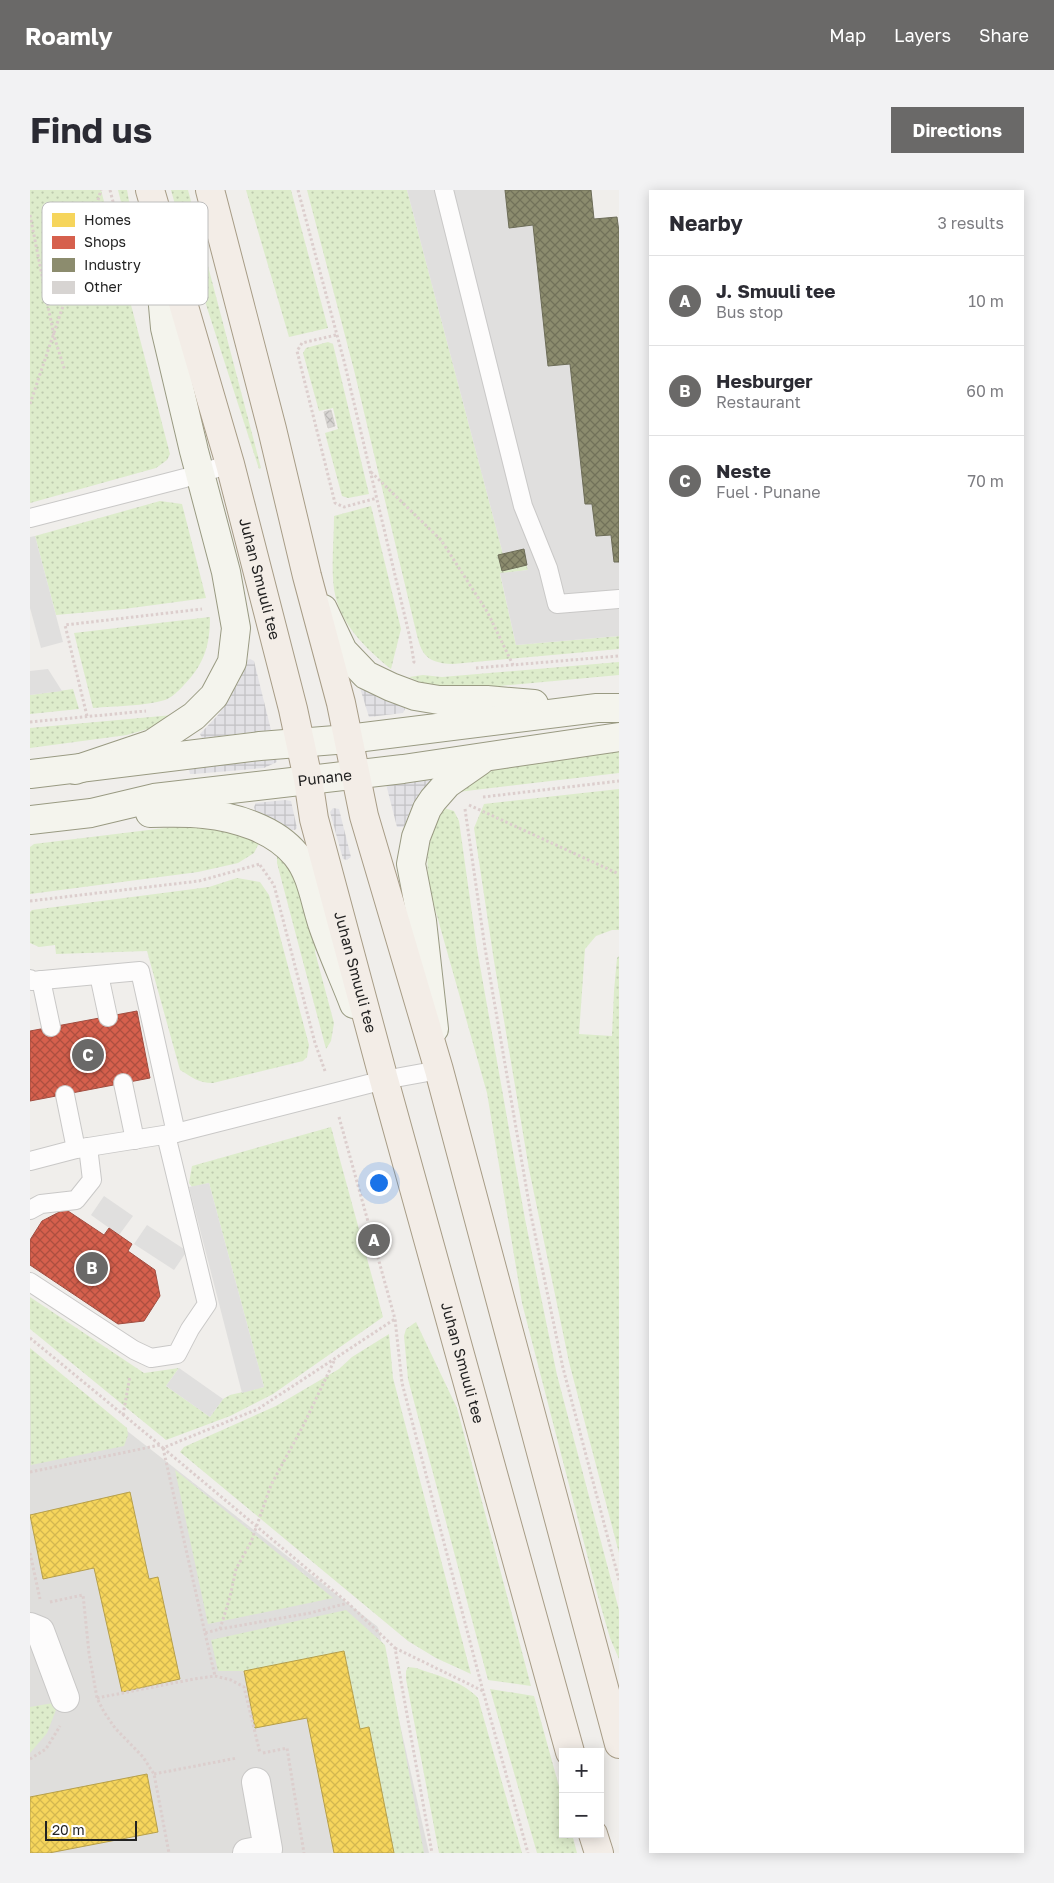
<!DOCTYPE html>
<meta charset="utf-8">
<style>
:root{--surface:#fff;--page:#f2f2f3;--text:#2b2b33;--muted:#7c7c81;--line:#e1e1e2;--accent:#6a6968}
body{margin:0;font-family:"Golos Text",sans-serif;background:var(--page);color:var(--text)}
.controls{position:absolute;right:15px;bottom:15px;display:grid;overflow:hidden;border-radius:0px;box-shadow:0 2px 12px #0003}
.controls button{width:45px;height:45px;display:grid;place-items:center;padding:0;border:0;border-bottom:1px solid var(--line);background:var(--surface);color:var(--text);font:25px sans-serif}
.scale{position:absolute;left:15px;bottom:12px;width:92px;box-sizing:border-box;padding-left:5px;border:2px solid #222;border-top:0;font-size:14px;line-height:18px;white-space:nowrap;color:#222;-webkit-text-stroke:4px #fff;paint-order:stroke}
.you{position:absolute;left:348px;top:992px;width:18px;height:18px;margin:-12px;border:4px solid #fff;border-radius:50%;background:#1a73e8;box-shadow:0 0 0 8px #1a73e833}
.badge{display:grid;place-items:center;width:32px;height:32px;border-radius:50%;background:var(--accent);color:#fff;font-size:16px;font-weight:700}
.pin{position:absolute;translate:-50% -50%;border:2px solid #fff;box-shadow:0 1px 5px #0006}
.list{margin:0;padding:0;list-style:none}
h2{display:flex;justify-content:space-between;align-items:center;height:65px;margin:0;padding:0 20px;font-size:21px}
h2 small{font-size:16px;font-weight:400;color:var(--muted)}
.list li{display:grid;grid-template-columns:32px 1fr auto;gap:15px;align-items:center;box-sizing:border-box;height:90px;padding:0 20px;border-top:1px solid var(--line)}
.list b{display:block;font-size:19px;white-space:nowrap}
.list p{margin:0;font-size:16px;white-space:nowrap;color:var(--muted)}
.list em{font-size:16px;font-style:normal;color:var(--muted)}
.map{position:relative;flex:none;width:589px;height:1663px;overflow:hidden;border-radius:0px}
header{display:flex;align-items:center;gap:30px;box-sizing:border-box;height:70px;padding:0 25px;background:var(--accent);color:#fff}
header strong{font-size:24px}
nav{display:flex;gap:28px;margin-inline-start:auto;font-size:18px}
.intro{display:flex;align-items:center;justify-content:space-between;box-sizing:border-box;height:120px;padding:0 30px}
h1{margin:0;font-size:35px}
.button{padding:12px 22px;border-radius:0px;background:var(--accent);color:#fff;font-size:18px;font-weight:700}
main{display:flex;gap:30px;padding:0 30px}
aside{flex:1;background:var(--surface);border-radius:0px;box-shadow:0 2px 12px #0003}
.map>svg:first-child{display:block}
.residential{fill:#dfdedc}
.grass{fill:url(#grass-dots)}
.parking{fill:#e0dfde}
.plaza{fill:url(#plaza-grid)}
.homes{fill:url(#homes-cross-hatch);stroke:#b69f4b}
.shops{fill:url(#shops-cross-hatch);stroke:#a04d40}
.industry{fill:url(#industry-cross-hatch);stroke:#6c6c57}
.building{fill:url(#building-cross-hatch);stroke:#d3d0cc}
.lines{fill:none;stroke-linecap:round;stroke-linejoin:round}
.lane-casing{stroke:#c9c8c7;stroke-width:20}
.street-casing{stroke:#c9c8c7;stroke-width:30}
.secondary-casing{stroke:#999a82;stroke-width:30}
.primary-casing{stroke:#a79c86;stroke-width:30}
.path{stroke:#dccecd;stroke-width:3;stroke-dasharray:2.5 2.5;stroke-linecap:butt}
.lane{stroke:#fdfcfc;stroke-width:18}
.street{stroke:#fdfcfc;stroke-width:28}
.secondary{stroke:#f4f4ed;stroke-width:28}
.primary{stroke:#f3ede7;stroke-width:28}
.labels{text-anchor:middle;stroke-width:5;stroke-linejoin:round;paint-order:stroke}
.street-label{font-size:15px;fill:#222;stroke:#fff}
.key{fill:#fff;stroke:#bdbdbd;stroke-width:1}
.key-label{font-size:14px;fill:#222}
</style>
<header>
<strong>Roamly</strong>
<nav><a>Map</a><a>Layers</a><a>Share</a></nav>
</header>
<div class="intro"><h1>Find us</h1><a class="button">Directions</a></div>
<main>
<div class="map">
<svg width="589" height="1663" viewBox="0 0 589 1663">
<defs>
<pattern id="grass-dots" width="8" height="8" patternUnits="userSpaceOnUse" patternTransform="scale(1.25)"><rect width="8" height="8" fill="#ddeccb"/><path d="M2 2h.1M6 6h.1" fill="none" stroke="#bdcaae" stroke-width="1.8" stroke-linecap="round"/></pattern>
<pattern id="plaza-grid" width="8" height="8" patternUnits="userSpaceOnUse" patternTransform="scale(1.25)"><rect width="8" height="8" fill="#e2e1e5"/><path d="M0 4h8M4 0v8" fill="none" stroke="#c2c1c4"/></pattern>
<pattern id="homes-cross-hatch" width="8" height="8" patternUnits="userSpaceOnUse" patternTransform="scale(1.25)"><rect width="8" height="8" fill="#f6d55c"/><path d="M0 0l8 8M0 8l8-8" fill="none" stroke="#d3b750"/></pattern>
<pattern id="shops-cross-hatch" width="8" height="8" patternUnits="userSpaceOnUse" patternTransform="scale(1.25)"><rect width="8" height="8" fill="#d6604d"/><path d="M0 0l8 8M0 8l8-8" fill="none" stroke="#ad4f40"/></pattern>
<pattern id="industry-cross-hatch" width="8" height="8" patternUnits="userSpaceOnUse" patternTransform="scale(1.25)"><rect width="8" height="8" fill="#8c8c6e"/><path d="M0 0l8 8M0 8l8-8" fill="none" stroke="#72725a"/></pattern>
<pattern id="building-cross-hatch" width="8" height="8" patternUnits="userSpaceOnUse" patternTransform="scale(1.25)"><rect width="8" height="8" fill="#d7d4d2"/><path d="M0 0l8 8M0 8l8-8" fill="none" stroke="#b8b6b4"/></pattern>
</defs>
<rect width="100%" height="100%" fill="#f0eeeb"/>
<polygon class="residential" points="0,1165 348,1437 399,1663 0,1663"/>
<g class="grass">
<polygon points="0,0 71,0 140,264 137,270 126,278 0,313"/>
<polygon points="88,0 97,0 116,105 114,105"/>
<polygon points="141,0 158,0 225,255 231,278 229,279 152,40"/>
<polygon points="216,0 261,0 298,138 259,147"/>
<path d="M277,0h100l96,364 -5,1 4,15 25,-5 1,5 -28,4 16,71 103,-9v13l-166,15c-30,-1 -32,-12 -38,-37l-61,-257z"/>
<polygon points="298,152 303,154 339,304 318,308 312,306 295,243 308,239 303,218 289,221 273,163 276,158"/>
<polygon points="130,311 152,314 176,408 94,419 26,425 5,346"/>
<path d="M341,316l30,123 -10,40c-25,-20 -52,-46 -57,-80 -3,-23 0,-49 0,-73z"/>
<path d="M180,427c0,29 -6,48 -27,69 -5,5 -10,11 -18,14 -20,6 -50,6 -72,8l-19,-75z"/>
<path d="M589,472v13l-142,13c-24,1 -47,0 -68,-11l14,-2 19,2z"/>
<polygon points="43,499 49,519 0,524 0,505"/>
<polygon points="143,525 121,538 97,545 0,558 0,538"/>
<polygon points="589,558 589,583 428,602 447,588 470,577"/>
<polygon points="589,599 589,740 582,740 566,746 555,759 549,844 582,846 584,801 587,768 589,766 589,1363 539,1172 499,979 464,771 444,638 454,614"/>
<path d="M414,618l10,3 5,10 18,128 48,270 32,156 62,235v49l-9,-21 -13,-45 -75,-290 -35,-210 -57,-202c-6,-36 -2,-50 14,-83z"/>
<polygon points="174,635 230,651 224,663 208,673 168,682 0,704 0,657 4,654 151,636"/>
<polygon points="247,665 266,689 271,703 286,756 285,762 304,833 301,851 296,859 247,673"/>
<path d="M207,688l23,4 9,13 40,150 -2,12 -4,4 -90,22c-15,0 -21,-6 -33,-13l-33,-119 -91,3 -1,-9 -16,2 -9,-4v-31l2,-2 177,-23z"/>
<polygon points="301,937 353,1127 243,1204 200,1226 136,1250 0,1139 0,1107 114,1183 149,1178 136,1196 180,1227 193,1209 200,1205 234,1197 179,993 162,997 159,993 162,976"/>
<polygon points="386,1132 427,1218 501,1496 458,1490 378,1189 374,1146 376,1139"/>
<polygon points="359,1144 363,1188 441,1484 406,1468 378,1451 150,1262 154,1257 246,1216 309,1179 322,1167"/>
<polygon points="0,1158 97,1238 98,1245 94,1256 1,1275"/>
<polygon points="145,1280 303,1408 178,1434"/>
<polygon points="316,1420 355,1455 394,1663 364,1663 339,1538 330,1539 314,1462 214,1481 188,1481 181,1450"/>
<path d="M378,1477l8,1c20,7 48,14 62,30l44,155h-83l-33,-174v-8z"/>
<polygon points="460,1499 504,1506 533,1611 533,1644 542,1644 547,1663 507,1663"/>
<polygon points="29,1512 17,1543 0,1563 0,1517"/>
</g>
<g class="parking">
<polygon points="377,0 475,0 479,38 503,35 518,176 540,174 555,314 562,314 566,346 581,345 589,372 589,446 486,455 470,383 498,380 494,359 473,364"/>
<polygon points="5,346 33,452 11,458 0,418 0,347"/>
<polygon points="18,479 32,501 0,505 0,481"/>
<polygon points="179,993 234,1197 212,1203 159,997"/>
<polygon points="74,1006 103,1026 89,1045 61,1025"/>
<polygon points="117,1035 157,1061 144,1080 104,1054"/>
<polygon points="149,1178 193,1209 180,1227 136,1196"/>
</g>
<g class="plaza">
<polygon points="220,469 224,471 241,540 172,548 170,544 188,525 198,510 209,491 216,471"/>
<polygon points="331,495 374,516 375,519 373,523 339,527 330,498"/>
<polygon points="246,568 247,572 234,578 164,584 160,584 159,580 160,576"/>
<polygon points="400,587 403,589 382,617 374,637 367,637 356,594"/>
<polygon points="255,610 261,611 267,638 265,640 261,640 225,621 224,617 226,613"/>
<polygon points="303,618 309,619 321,667 317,670 313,669 300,622"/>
</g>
<g class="homes">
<polygon points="100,1302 119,1389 128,1387 150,1489 92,1502 64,1378 13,1389 0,1325"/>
<polygon points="314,1461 330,1539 339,1537 364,1663 304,1663 277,1528 225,1538 214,1481"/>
<polygon points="117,1584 128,1642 19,1663 0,1663 0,1607"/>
</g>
<g class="shops">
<polygon points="107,821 120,888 0,911 0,841"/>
<polygon points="35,1019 74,1045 79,1038 102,1054 98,1061 125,1080 130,1106 114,1131 88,1134 0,1075 0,1050 12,1031"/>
</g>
<g class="industry">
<polygon points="475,0 561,0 564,29 587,27 589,42 589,372 584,372 581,345 566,346 562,314 555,314 540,174 518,176 503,35 479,38"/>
<polygon points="494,359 497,375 472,381 468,365"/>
</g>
<polygon class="building" points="301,220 305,236 298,238 294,222"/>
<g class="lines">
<g class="lane-casing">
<g id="lane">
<polyline points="414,0 493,316 518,378 527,414 589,409"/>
<polyline points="0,328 155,288 200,274"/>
<polyline points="69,785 78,827"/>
<polyline points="0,789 2,791 110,781 146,943"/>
<polyline points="11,790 21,837"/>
<polyline points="93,893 105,950"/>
<polyline points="35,905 46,959"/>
<polyline points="0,971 46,959 146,943 354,890 409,880"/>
<polyline points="0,1020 11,1014 46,1010 62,990 58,957"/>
<polyline points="0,1092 104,1160 121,1168 147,1164 160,1139 177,1114 136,945"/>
</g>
</g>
<g class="street-casing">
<g id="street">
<polyline points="0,1437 10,1441 35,1508"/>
<polyline points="217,1663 238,1659 226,1592"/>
</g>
</g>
<g class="secondary-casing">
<g id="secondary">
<polyline points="293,419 313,461 336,485 361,497 385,506 409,510 457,510 504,514"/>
<polyline points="45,580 122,554 164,526 184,506 202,472 206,438 196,382 164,261 135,138 127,48"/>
<polyline points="0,584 230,556 318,549 567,518 589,518"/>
<path d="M120,623c18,0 36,-1 54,1 31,3 71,15 92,41 16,19 19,48 27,71 9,26 21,52 31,78"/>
<path id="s1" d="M0,630l61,-7 63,-15 249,-29 216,-32"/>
<polyline points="404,839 392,731 381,674 386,647 397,619 403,610 417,594 450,571"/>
</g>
</g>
<g class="primary-casing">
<g id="primary">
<path id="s2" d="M120,0l80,274 63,245 15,70 6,40 70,261 186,672"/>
<polyline points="180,0 242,239 277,386 311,513 334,626 409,880 589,1554"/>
<polyline points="563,1644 569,1663"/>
</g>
</g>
<g class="path">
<polyline points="80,0 96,62"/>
<polyline points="268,0 314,171 380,448 384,472 382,474"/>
<polyline points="0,25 24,146 35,181"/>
<polyline points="306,145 272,153 267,161 305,313 314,317 347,308"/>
<polyline points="0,214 64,24 71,0"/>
<polyline points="341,282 411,350 458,423 483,475"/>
<polyline points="446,478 589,466"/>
<polyline points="57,526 35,435 172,419"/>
<polyline points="0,532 116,521"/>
<polyline points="453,607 589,591"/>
<polyline points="439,615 589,684"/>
<polyline points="435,619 455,758 501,1025 533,1178 589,1390"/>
<polyline points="230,675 244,695 285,853 295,881"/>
<polyline points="0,711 169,691 230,674"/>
<polyline points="309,927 365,1129 372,1193 453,1501 498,1663"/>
<polyline points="0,1148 130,1255"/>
<polyline points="93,1225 100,1186"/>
<polyline points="133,1258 318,1413 365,1458 402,1663"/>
<polyline points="133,1258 175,1443 190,1439 280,1423 318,1413"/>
<polyline points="0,1282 130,1255 133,1258 228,1219 365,1129"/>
<polyline points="0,1363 10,1409"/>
<polyline points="20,1412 53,1405 59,1463 67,1508 74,1522 85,1538 113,1567 124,1584 139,1663"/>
<polyline points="190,1439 200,1407 206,1379 221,1352 241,1295 274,1234 305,1169"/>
<polyline points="175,1443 185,1486"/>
<polyline points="365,1458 453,1501"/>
<polyline points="67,1508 164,1489 185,1486 201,1490 214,1497 230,1563"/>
<polyline points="233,1563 257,1558 274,1663"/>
<polyline points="0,1569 16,1559 30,1536"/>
<polyline points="124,1584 207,1568"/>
</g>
<use href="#lane" class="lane"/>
<use href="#street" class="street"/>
<use href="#secondary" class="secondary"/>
<use href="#primary" class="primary"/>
</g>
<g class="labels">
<g class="street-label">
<text dy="5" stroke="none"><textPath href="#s2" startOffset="404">Juhan Smuuli tee</textPath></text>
<text dy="5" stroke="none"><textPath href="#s1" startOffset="298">Punane</textPath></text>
<text dy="5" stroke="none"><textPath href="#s2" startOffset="809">Juhan Smuuli tee</textPath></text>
<text dy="5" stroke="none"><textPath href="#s2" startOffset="1214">Juhan Smuuli tee</textPath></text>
</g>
</g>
<rect x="12" y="12" width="166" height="103" rx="8" class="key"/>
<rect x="22" y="23" width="23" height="14" fill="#f6d55c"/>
<rect x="22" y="46" width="23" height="13" fill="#d6604d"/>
<rect x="22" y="68" width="23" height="14" fill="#8c8c6e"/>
<rect x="22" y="91" width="23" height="13" fill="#d7d4d2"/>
<g class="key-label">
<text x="54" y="35">Homes</text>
<text x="54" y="57">Shops</text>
<text x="54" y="80">Industry</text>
<text x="54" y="102">Other</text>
</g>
</svg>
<div class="controls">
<button>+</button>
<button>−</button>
</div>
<div class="scale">20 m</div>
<div class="you"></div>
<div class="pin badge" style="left:344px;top:1050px">A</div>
<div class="pin badge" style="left:62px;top:1078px">B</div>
<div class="pin badge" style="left:58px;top:865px">C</div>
</div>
<aside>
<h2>Nearby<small>3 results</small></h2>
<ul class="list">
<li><span class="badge">A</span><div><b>J. Smuuli tee</b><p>Bus stop</p></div><em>10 m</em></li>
<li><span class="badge">B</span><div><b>Hesburger</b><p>Restaurant</p></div><em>60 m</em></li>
<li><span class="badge">C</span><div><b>Neste</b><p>Fuel · Punane</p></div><em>70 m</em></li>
</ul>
</aside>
</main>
